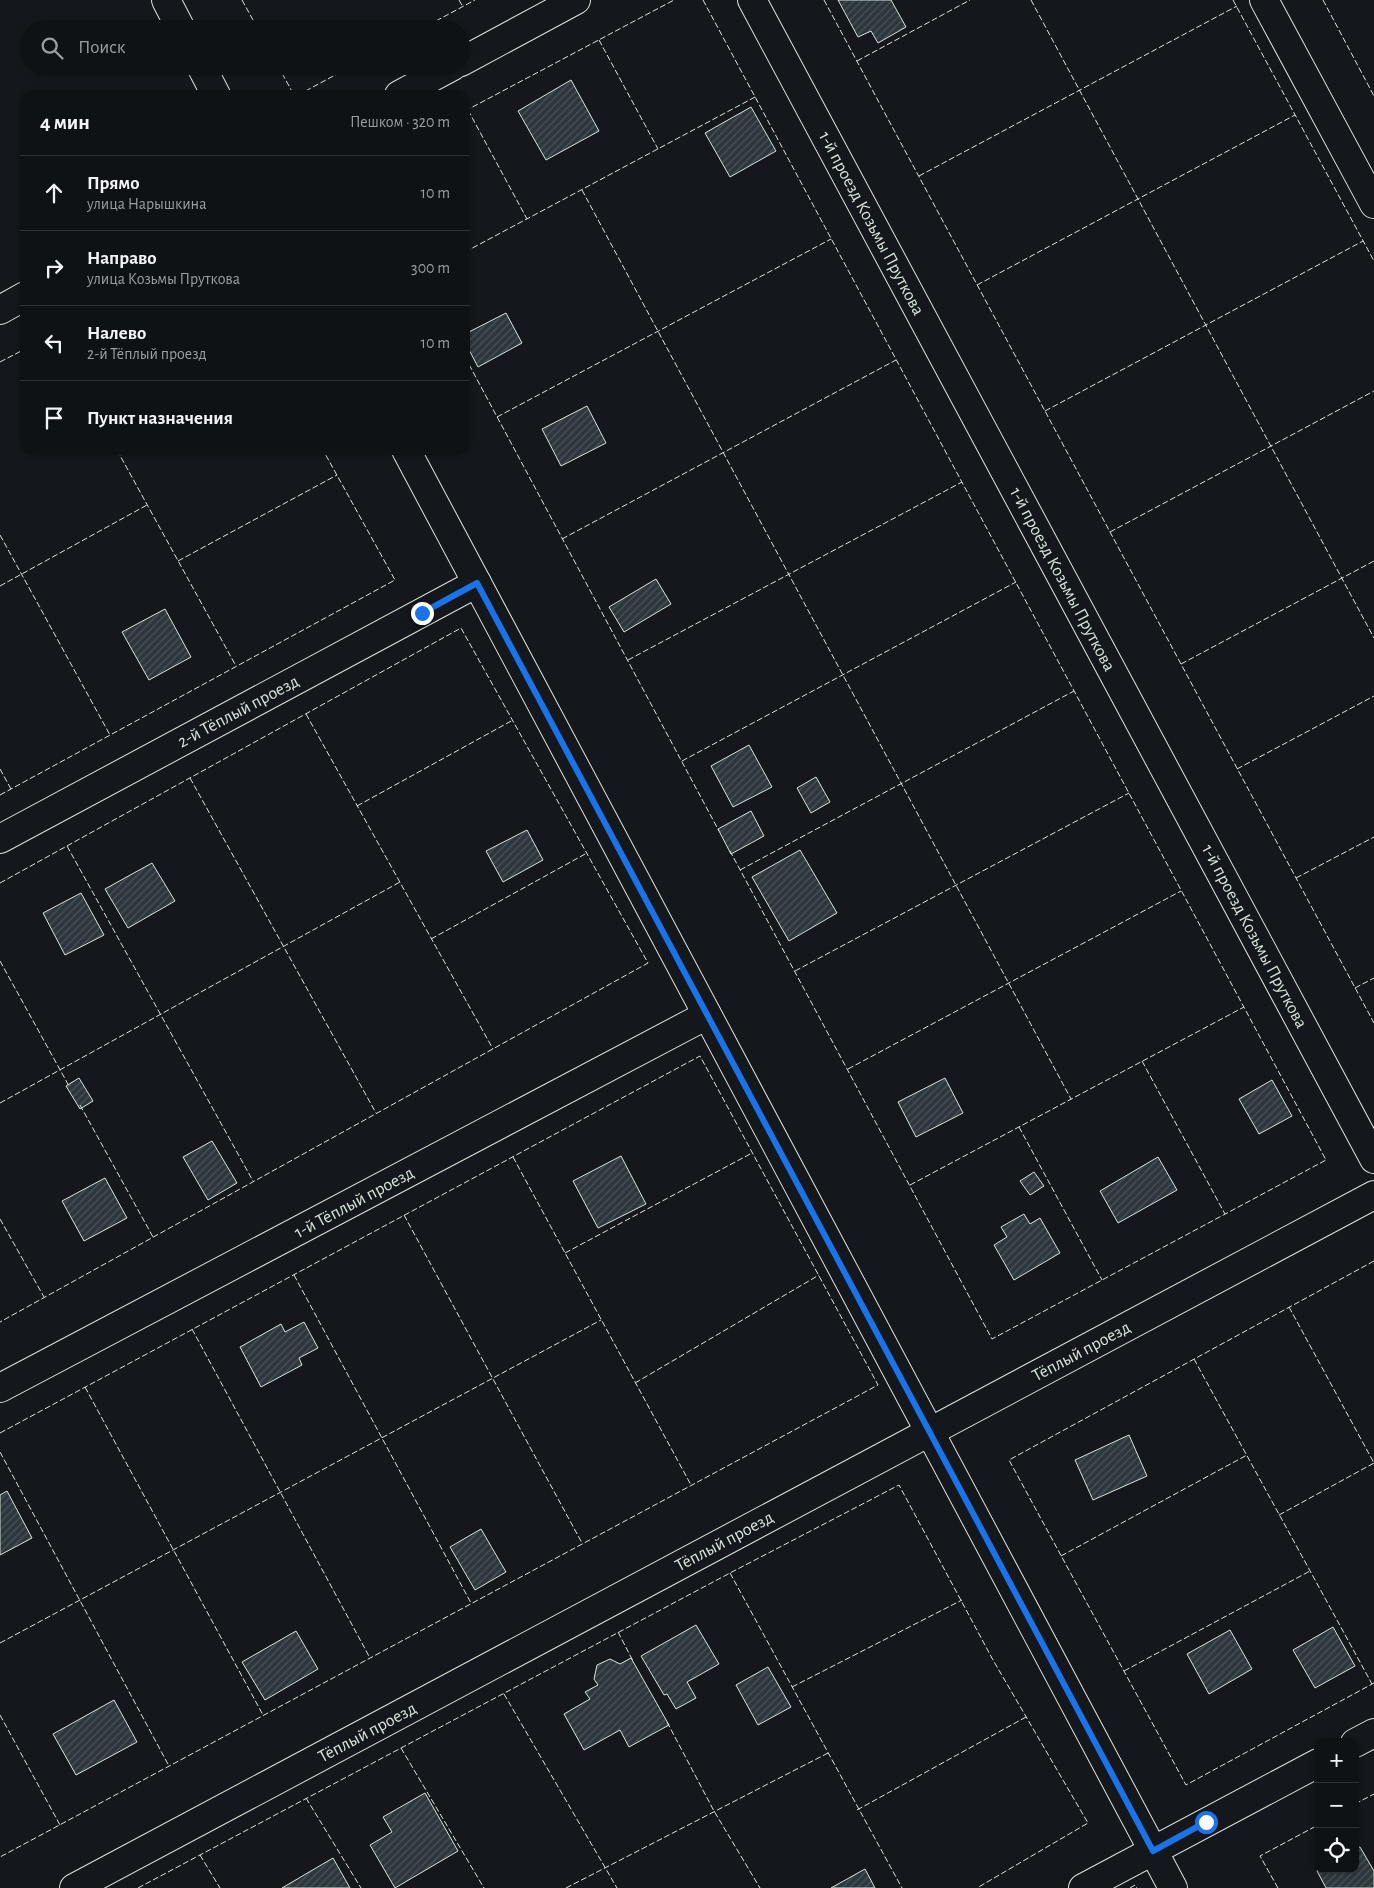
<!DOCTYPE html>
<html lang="ru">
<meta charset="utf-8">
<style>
:root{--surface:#0f1215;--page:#1d2022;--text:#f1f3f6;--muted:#9b9ea0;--line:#2f3234}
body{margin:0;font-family:"Alegreya Sans",sans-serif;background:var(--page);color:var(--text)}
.controls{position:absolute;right:15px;bottom:15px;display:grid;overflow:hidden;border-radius:10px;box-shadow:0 1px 4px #0004}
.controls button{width:45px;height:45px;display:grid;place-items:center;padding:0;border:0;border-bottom:1px solid var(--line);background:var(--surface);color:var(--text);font:25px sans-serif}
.stop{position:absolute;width:15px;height:15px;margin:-11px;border:4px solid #1a73e8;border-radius:50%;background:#fff}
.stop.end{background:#1a73e8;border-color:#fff;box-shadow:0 1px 5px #0008}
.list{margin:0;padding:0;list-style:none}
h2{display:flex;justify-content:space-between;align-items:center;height:65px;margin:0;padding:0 20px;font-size:21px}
h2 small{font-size:16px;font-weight:400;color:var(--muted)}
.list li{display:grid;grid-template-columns:32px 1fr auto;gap:15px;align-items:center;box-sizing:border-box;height:75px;padding:0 20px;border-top:1px solid var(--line)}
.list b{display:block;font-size:19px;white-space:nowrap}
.list p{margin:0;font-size:16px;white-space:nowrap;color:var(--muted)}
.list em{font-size:16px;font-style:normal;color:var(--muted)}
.icon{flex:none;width:28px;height:28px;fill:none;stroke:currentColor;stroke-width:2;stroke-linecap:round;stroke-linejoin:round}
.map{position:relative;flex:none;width:1374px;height:1888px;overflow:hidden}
.search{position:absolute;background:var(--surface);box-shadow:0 1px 4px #0004;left:20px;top:20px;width:450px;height:55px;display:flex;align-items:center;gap:12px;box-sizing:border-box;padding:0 18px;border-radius:28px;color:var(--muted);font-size:19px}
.panel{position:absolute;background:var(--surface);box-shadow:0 1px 4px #0004;left:20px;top:90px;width:450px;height:365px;border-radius:15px}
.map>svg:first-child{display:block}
.building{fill:url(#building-hatch);stroke:#d8e6dc}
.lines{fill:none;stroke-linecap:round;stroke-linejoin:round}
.minor-casing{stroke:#d8e6dc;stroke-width:30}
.minor{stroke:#14181c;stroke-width:28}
.fence{stroke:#d8e6dc;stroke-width:1;stroke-dasharray:6 2.5;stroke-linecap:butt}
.route{stroke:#1a73e8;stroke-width:6}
.labels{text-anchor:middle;stroke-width:4;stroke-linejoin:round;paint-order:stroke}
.street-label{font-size:18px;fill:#d8e6dc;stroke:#14181c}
</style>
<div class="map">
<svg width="1374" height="1888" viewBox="0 0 1374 1888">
<defs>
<pattern id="building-hatch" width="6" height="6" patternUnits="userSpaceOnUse" patternTransform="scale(1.25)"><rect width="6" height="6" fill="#2c363c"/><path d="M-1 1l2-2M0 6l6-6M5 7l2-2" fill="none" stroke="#4a5358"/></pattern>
</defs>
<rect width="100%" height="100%" fill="#14181c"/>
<g class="building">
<polygon points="838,0 891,0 906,27 878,43 871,31 858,37"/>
<polygon points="571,80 599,131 546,160 518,111"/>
<polygon points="751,107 776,151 730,177 705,133"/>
<polygon points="506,313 522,343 478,367 465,342 465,334"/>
<polygon points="587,406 606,443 561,466 542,429"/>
<polygon points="656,579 671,604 624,632 609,607"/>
<polygon points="165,609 191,657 149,680 122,632"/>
<polygon points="749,745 772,787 733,807 711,766"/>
<polygon points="816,777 830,802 811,813 797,788"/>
<polygon points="751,811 764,836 731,854 718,829"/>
<polygon points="527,830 543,860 503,882 486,851"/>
<polygon points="800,850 837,913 789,941 752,877"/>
<polygon points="152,863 175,901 128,928 105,889"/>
<polygon points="81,893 104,935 65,955 43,913"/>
<polygon points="79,1078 93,1101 80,1109 66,1086"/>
<polygon points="945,1078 963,1113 916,1137 898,1102"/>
<polygon points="1272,1080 1292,1116 1259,1134 1239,1099"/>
<polygon points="212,1141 237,1183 208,1200 183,1157"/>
<polygon points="621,1156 646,1204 598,1228 573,1181"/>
<polygon points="1158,1157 1177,1190 1118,1223 1100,1191"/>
<polygon points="1034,1172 1044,1186 1030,1195 1020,1181"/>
<polygon points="105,1178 127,1218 84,1241 62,1201"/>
<polygon points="1024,1214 1030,1224 1040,1218 1060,1253 1014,1280 994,1245 1007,1237 1001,1227"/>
<polygon points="304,1322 318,1348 299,1358 302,1365 261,1387 240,1347 281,1324 285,1332"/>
<polygon points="1129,1435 1147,1476 1093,1500 1075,1460"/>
<polygon points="7,1491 32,1538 0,1555 0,1495"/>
<polygon points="481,1529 506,1572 475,1590 450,1547"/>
<polygon points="696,1625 719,1664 687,1682 696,1698 676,1709 667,1694 664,1695 641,1656"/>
<polygon points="1333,1627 1355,1666 1315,1688 1293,1650"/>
<polygon points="1230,1630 1252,1669 1209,1694 1187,1654"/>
<polygon points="296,1631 318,1669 265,1700 242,1662"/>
<polygon points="631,1658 669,1725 629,1747 620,1730 584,1750 564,1714 590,1699 585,1692 598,1685 594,1679 597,1665 610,1659 620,1664"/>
<polygon points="768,1667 791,1707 758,1725 736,1685"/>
<polygon points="114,1700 137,1742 76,1775 53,1734"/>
<polygon points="425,1793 458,1851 395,1888 370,1845 392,1832 383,1817"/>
<polygon points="1360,1847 1374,1871 1374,1888 1326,1888 1317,1871 1320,1869 1355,1869 1355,1849"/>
<polygon points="333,1858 350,1888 282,1888"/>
<polygon points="865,1869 875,1888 831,1888"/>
</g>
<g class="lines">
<g class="minor-casing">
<g id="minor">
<polyline points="166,0 181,29"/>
<polyline points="752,0 1374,1159"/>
<polyline points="1264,0 1374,204"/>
<polyline points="461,62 576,0"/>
<polyline points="201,66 216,95"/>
<polyline points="399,95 453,66"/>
<polyline points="0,310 25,296"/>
<polyline points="406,450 1173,1888"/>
<polyline points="0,839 477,583"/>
<polyline points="0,1388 707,1015"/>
<polyline points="1355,1743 1374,1733"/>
<polyline points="74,1888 1374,1195"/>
<polyline points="1083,1888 1318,1763"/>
</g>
</g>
<use href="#minor" class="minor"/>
<g class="fence">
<polyline points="242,0 258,29"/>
<polyline points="459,0 463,7"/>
<polyline points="703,0 1326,1160 992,1339 730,851"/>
<polyline points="824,0 1374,1023"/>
<polyline points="1031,0 1374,638"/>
<polyline points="1233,0 1374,261"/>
<polyline points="1323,0 1374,96"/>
<polyline points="421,29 475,0"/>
<polyline points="599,40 658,149"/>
<polyline points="857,61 970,0"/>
<polyline points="278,66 294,95"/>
<polyline points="298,95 352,66"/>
<polyline points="468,110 527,219"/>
<polyline points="465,111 674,0"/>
<polyline points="919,176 1237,6"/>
<polyline points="582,190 1071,1099"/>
<polyline points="465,252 755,97"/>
<polyline points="977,285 1295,115"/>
<polyline points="465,357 719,831"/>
<polyline points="0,362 25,349"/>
<polyline points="1045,411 1363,241"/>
<polyline points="497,417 831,239"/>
<polyline points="117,450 236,666"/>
<polyline points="1110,532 1374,391"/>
<polyline points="0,535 110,735"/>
<polyline points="562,539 896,360"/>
<polyline points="178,561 337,475"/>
<polyline points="0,586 147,505"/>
<polyline points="628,660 962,482"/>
<polyline points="1181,664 1374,561"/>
<polyline points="306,714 493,1049"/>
<polyline points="682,761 1016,582"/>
<polyline points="0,769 11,789"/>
<polyline points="1237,769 1374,696"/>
<polyline points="190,778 376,1113"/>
<polyline points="0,795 395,580 323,450"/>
<polyline points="357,806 513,720"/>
<polyline points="67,846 253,1181"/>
<polyline points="740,870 1074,691"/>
<polyline points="1296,878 1374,837"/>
<polyline points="0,883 461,628 648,963 0,1322"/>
<polyline points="431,939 587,853"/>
<polyline points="0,961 69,1086"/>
<polyline points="795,971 1129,793"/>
<polyline points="1355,988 1374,978"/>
<polyline points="1142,1061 1225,1214"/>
<polyline points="848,1069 1181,891"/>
<polyline points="0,1103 400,882"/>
<polyline points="80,1105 153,1237"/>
<polyline points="1019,1127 1102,1280"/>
<polyline points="513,1157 691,1485"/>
<polyline points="910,1185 1244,1007"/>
<polyline points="404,1215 582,1543"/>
<polyline points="0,1219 44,1297"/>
<polyline points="565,1253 752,1153"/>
<polyline points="1374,1261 1009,1460 1186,1785 1374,1683"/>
<polyline points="294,1275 471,1603"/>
<polyline points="1289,1307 1374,1463"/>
<polyline points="192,1329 370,1658"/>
<polyline points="1194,1359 1372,1684"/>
<polyline points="635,1383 819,1275"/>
<polyline points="85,1387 263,1715"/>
<polyline points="0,1433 700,1056 878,1385 0,1857"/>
<polyline points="0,1452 169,1766"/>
<polyline points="1279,1515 1374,1463"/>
<polyline points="1061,1556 1247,1455"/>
<polyline points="730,1573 902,1888"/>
<polyline points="618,1632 633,1661"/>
<polyline points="0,1643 601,1320"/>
<polyline points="1124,1671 1310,1571"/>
<polyline points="792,1687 962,1600"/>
<polyline points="504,1694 617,1888"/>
<polyline points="0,1715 60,1825"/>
<polyline points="667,1722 714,1811 760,1888"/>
<polyline points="401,1748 484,1888"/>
<polyline points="306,1798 361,1888"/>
<polyline points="1355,1804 1374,1794"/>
<polyline points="857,1810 1026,1717"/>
<polyline points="200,1855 220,1888"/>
<polyline points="138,1888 730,1573 899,1485 993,1660 1088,1823 977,1888"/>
<polyline points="566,1888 828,1753"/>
<polyline points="1130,1888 1135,1885 1137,1888"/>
<polyline points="1278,1888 1260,1856 1318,1825"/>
</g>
</g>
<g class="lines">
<polyline class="route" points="422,613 477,583 1153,1851 1206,1822"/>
</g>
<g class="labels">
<g class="street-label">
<text transform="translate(872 223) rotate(62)" y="6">1-й проезд Козьмы Пруткова</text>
<text transform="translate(1063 579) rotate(62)" y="6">1-й проезд Козьмы Пруткова</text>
<text transform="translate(238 711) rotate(-28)" y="6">2-й Тёплый проезд</text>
<text transform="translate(1255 936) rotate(62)" y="6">1-й проезд Козьмы Пруткова</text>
<text transform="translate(354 1202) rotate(-28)" y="6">1-й Тёплый проезд</text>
<text transform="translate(1081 1351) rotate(-28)" y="6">Тёплый проезд</text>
<text transform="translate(724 1541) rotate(-28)" y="6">Тёплый проезд</text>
<text transform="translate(367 1732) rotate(-28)" y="6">Тёплый проезд</text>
</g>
</g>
</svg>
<div class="controls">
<button>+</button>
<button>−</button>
<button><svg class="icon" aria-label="locate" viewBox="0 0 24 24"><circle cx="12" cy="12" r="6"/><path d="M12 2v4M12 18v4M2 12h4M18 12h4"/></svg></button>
</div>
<div class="stop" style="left:1206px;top:1822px"></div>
<div class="stop end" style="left:422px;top:613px"></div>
<div class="search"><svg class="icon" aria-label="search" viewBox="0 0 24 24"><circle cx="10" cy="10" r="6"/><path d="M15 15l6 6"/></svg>Поиск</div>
<section class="panel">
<h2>4 мин<small>Пешком · 320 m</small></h2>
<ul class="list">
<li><svg class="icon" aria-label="ahead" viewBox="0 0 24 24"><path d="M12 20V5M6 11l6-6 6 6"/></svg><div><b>Прямо</b><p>улица Нарышкина</p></div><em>10 m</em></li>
<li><svg class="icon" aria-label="right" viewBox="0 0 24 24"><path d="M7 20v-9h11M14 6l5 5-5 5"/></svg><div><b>Направо</b><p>улица Козьмы Пруткова</p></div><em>300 m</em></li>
<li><svg class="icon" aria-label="left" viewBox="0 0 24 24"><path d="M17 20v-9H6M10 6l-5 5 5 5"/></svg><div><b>Налево</b><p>2-й Тёплый проезд</p></div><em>10 m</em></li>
<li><svg class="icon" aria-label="arrive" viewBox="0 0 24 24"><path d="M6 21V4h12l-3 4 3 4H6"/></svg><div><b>Пункт назначения</b></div></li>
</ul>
</section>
</div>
